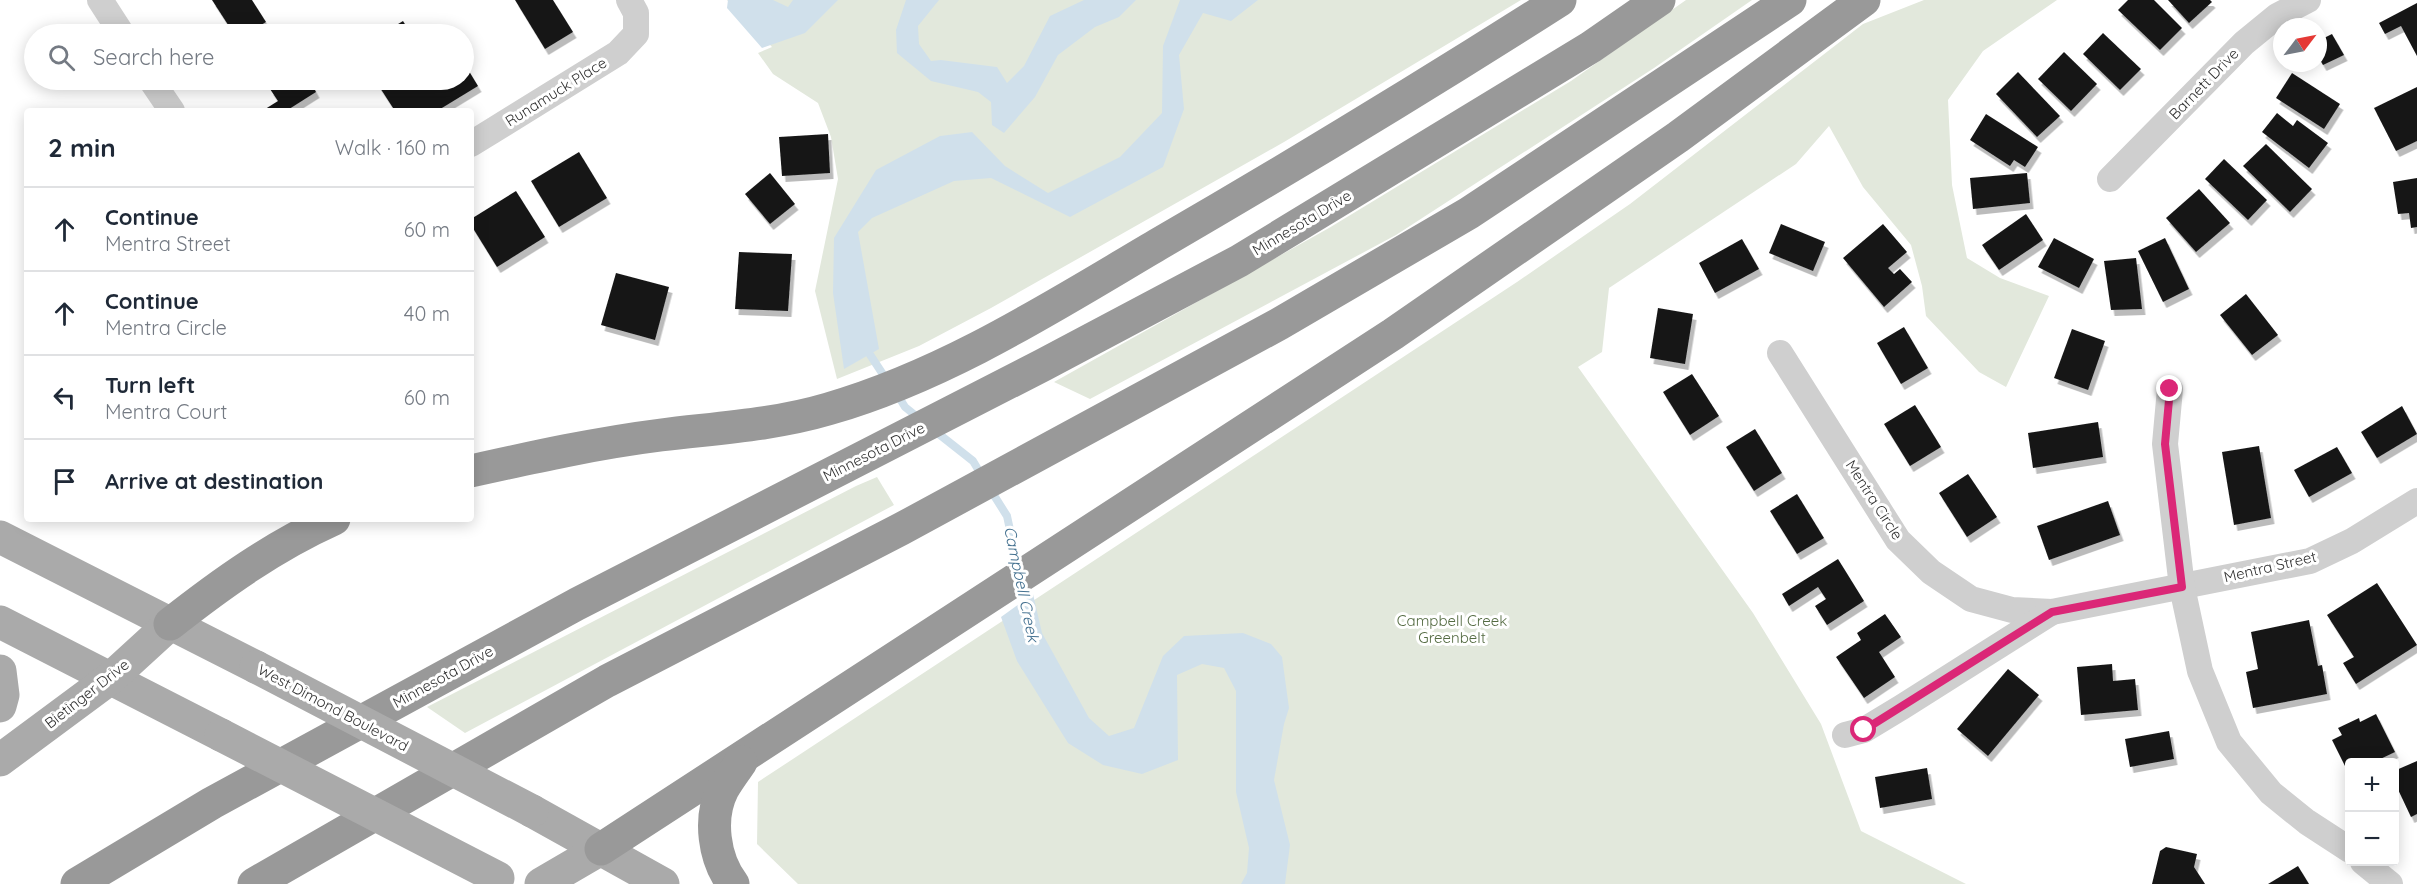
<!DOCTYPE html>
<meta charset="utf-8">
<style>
:root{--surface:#fff;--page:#f2f2f3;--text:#1f2937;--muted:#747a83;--line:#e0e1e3}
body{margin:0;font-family:Quicksand,sans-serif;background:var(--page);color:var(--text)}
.controls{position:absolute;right:18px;bottom:18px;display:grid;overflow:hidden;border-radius:6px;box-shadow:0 3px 15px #0003}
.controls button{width:54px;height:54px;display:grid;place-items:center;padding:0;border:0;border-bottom:2px solid var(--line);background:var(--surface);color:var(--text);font:30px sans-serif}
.compass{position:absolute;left:2273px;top:18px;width:54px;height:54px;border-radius:50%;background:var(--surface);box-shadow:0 3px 15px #0003;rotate:58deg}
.stop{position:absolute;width:18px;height:18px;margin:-14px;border:4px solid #db2777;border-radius:50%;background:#fff}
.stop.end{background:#db2777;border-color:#fff;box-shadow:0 2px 6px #0008}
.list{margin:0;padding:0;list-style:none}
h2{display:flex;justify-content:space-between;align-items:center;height:78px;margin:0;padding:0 24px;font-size:26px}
h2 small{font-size:20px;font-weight:400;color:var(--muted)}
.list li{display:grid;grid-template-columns:39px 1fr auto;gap:18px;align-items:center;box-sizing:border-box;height:84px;padding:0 24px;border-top:2px solid var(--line)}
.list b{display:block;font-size:22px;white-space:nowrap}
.list p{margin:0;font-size:20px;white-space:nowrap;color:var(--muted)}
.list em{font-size:20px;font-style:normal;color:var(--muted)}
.icon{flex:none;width:33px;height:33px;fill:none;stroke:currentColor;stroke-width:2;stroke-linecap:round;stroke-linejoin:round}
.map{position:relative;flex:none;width:2417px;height:884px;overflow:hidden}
.search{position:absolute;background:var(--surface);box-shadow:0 3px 15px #0003;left:24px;top:24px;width:450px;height:66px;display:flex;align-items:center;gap:15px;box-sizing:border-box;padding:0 21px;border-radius:33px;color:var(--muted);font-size:22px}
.panel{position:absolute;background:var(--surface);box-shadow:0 3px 15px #0003;left:24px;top:108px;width:450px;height:414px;border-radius:6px}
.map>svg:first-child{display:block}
.green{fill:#e2e8dc}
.water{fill:#d0e0eb}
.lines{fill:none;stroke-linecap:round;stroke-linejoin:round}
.stream{stroke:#d0e0eb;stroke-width:8}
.building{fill:#191919;filter:url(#shadow)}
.minor{stroke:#cfcfcf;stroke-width:26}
.major{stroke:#aaa;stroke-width:33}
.highway{stroke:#999;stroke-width:33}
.major-bridge{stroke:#aaa;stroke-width:33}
.route{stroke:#db2777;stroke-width:8}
.labels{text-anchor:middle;stroke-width:6;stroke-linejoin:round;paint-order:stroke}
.street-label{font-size:15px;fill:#323232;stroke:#fff}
.park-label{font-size:15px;fill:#546b42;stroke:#fff}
.water-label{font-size:16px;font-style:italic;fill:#447190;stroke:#fff}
</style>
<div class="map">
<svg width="2417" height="884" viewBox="0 0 2417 884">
<defs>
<filter id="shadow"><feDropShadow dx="3.5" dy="6" stdDeviation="0" flood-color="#0004"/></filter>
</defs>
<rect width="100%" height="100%" fill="#fff"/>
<g class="green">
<polygon points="727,0 1521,0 1284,142 991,308 919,346 837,379 815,291 838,179 831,137 818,103 773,74 758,53 772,47"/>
<polygon points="1686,0 1752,0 1654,68 1396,235 1090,399 1054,382 1329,228 1571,81"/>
<polygon points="1924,0 2057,0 1983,51 1948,100 1952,185 1967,258 2000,278 2049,296 2006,387 1979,372 1926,316 1922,286 1911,245 1863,187 1829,126 1796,164 1609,288 1602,352 1578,367 1753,613 1821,724 1861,831 1966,884 798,884 757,844 758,782 1517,282 1630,204 1863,24"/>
<polygon points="877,477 894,505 465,733 427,707 856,486"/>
</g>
<g class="water">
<polygon points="728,0 773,0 788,7 793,0 838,0 805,33 762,48 727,8"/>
<polygon points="906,0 939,0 918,26 919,44 931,61 941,60 997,67 1007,83 1024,66 1050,16 1084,0 1136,0 1119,17 1095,27 1058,55 1035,97 1004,133 992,125 991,102 978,92 931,81 897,53 896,30"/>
<polygon points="1180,0 1258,0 1231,21 1203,13 1179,55 1184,109 1163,167 1070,217 991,178 954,181 872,218 858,232 879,349 844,369 833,293 834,238 876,170 940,136 972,132 1005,166 1048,193 1120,157 1162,113 1163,46"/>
<polygon points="1033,594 1042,633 1089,718 1109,736 1134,728 1163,656 1184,636 1243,633 1271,644 1282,657 1289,708 1284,724 1274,780 1290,845 1285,884 1241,884 1247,873 1249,848 1236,792 1236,691 1224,668 1202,664 1177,675 1178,760 1142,774 1103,765 1068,743 1017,661 1001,617"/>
</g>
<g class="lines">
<g class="stream">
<polyline points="865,347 886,379"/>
<polyline points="897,394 905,407 921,420"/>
<polyline points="935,431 973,461 982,476"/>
<polyline points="990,489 1007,516 1018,567"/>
</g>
</g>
<g class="building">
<polygon points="212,0 252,0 266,22 246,34 234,34"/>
<polygon points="515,0 553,0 573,32 545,49"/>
<polygon points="2128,0 2154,0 2182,28 2160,50 2118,10"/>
<polygon points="2168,0 2210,0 2212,2 2189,23"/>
<polygon points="2417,3 2417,56 2401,26 2385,34 2379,23"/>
<polygon points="403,21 411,34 382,34"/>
<polygon points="2103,33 2141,69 2120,90 2083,54"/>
<polygon points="2332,34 2344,55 2323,65 2318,56 2318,41"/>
<polygon points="2064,52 2097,84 2071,111 2038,79"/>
<polygon points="464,63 478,86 437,111 395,111 375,80 464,80"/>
<polygon points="2018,72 2060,116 2037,137 1996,94"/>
<polygon points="2292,73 2340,104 2324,129 2276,98"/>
<polygon points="285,80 298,80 302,86 310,81 316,92 286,111 262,111 278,101 270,89"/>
<polygon points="2417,87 2417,141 2396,151 2374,108"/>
<polygon points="2277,113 2293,126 2297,120 2328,143 2309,168 2262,132"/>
<polygon points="1986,114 2038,147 2025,167 2014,160 2010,166 1970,140"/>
<polygon points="828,134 830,173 782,176 779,137"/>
<polygon points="2266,144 2312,189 2290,212 2243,166"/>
<polygon points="579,152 607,198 559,227 531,181"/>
<polygon points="2224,159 2267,200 2248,220 2205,179"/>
<polygon points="770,173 795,204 770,224 745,194"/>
<polygon points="2027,173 2030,203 1973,209 1970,178"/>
<polygon points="2417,178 2417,227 2411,228 2409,213 2398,214 2393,182"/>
<polygon points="2199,189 2230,223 2196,252 2166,218"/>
<polygon points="516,191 545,237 497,267 471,225 471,219"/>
<polygon points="2026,214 2043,240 1999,270 1982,245"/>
<polygon points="1781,224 1825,242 1813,271 1769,253"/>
<polygon points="1883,224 1907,252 1888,268 1894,274 1900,269 1912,282 1884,307 1843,258"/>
<polygon points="2054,238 2094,259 2079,288 2038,267"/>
<polygon points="2165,238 2189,289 2163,302 2138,251"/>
<polygon points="1742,239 1759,269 1715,293 1699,263"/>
<polygon points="739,252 792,254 788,311 735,309"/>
<polygon points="2136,258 2142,309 2111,310 2104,261"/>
<polygon points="616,273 669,287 655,340 601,325"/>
<polygon points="2246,294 2278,335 2252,355 2220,315"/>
<polygon points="1658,308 1693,314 1685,364 1650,358"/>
<polygon points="1904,327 1928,368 1901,384 1877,343"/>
<polygon points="2072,329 2105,341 2088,390 2054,378"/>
<polygon points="1692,374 1719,416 1690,435 1663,392"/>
<polygon points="1915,405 1941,447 1910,466 1884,424"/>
<polygon points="2402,406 2417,434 2377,458 2361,432"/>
<polygon points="2098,422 2103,457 2033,468 2028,433"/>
<polygon points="1755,429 1782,473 1754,491 1726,447"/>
<polygon points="2259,446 2271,518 2234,525 2222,452"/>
<polygon points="2337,447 2352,473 2309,497 2294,470"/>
<polygon points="1968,474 1997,517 1967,537 1939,493"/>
<polygon points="1797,494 1824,538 1797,554 1770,511"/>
<polygon points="2108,501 2120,535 2049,560 2037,526"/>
<polygon points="1838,559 1864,601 1827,625 1815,606 1826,599 1818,587 1789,606 1782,594"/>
<polygon points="2377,583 2417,645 2356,684 2343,663 2354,657 2327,615"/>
<polygon points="1885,614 1901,637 1879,652 1895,677 1864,698 1836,657 1861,640 1857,633"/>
<polygon points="2309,620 2318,666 2322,665 2327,694 2253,708 2246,672 2258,669 2251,632"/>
<polygon points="2112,664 2113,681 2135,679 2138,710 2081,715 2077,667"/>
<polygon points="2008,669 2039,695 1988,756 1957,729"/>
<polygon points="2376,714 2395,752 2374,762 2350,762 2350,776 2332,740 2342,735 2338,728 2359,718 2360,722"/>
<polygon points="2169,731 2174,759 2130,767 2125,739"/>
<polygon points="2417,761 2417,814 2411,817 2394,781 2394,771"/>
<polygon points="1927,768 1932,799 1880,808 1875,777"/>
<polygon points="2166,847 2197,854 2194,867 2205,884 2152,884 2160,851"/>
<polygon points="2298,866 2309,884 2268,884"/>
</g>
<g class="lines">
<g class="minor">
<polyline points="100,0 122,34"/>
<polyline points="151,80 172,111"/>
<polyline points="471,144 618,53 636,34 636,13 629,0"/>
<polyline points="2110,179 2244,43 2277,16 2308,0"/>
<polyline points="1780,353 1898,540 1931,572 1971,599 2012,610 2052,612 2310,561 2352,541 2417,501"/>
<polyline points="2170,389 2165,444 2182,587 2200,671 2229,742 2271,793 2307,822 2350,850"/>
<polyline points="1845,735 1864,730 1902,707 2052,612"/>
<polyline points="2363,862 2390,884"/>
</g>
<g class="major">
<polyline points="0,537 256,667"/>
<polyline points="0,622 221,735"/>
<polyline points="0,671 3,695 0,706"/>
<polyline points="0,760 112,677 170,624"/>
<polyline points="532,811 663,884"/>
<polyline points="541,884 601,849"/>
</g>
<g class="highway">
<path d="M471,471c63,-14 126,-28 190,-36 56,-7 113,-10 167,-26 118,-34 224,-102 329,-164 136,-79 270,-160 403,-245"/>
<path d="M170,624c52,-41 104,-78 164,-105"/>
<polyline points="601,849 1393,334 1678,137 1864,0"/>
<polyline points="77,884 212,803 577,604 1043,365 1239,261 1591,47 1659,0"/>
<polyline points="254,884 607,681 901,529 1279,324 1469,213 1790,0"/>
<path d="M733,884c-19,-25 -25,-66 -10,-95 5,-9 12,-18 18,-27"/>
</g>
<g class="major-bridge">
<polyline points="256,667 532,811"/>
<polyline points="221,735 498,878"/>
</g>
</g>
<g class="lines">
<polyline class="route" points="1864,730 2052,612 2182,587 2165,444 2170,389"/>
</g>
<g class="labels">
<g class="street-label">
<text transform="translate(2204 84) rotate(-46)" y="5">Barnett Drive</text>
<text transform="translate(556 92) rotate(-32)" y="5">Runamuck Place</text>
<text transform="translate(1302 223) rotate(-31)" y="5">Minnesota Drive</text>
<text transform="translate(874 452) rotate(-27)" y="5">Minnesota Drive</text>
<text transform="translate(1874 500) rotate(57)" y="5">Mentra Circle</text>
<text transform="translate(2270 567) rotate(-13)" y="5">Mentra Street</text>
<text transform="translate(443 677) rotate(-29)" y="5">Minnesota Drive</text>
<text transform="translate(87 694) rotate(-38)" y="5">Bietinger Drive</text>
<text transform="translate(333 708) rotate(28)" y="5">West Dimond Boulevard</text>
</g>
<g class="park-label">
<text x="1452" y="626">Campbell Creek<tspan x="1452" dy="17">Greenbelt</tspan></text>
</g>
<g class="water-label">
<text transform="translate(1022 584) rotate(78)" y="6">Campbell Creek</text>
</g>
</g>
</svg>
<div class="controls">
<button>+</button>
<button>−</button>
</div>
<svg class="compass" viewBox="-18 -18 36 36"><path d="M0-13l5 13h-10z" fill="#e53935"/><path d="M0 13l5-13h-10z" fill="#747a83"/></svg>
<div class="stop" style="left:1864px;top:730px"></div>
<div class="stop end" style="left:2170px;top:389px"></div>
<div class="search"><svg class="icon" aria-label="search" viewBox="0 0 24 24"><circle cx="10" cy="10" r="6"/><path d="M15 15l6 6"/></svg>Search here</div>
<section class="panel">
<h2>2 min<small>Walk · 160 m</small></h2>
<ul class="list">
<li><svg class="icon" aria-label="ahead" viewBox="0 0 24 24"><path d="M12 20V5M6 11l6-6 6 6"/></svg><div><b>Continue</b><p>Mentra Street</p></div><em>60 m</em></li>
<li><svg class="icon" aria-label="ahead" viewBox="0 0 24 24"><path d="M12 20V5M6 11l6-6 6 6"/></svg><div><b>Continue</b><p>Mentra Circle</p></div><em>40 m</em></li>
<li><svg class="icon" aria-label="left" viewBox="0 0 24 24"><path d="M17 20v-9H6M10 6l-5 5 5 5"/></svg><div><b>Turn left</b><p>Mentra Court</p></div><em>60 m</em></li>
<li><svg class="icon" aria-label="arrive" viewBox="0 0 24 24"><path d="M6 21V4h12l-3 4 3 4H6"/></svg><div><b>Arrive at destination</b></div></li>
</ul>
</section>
</div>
